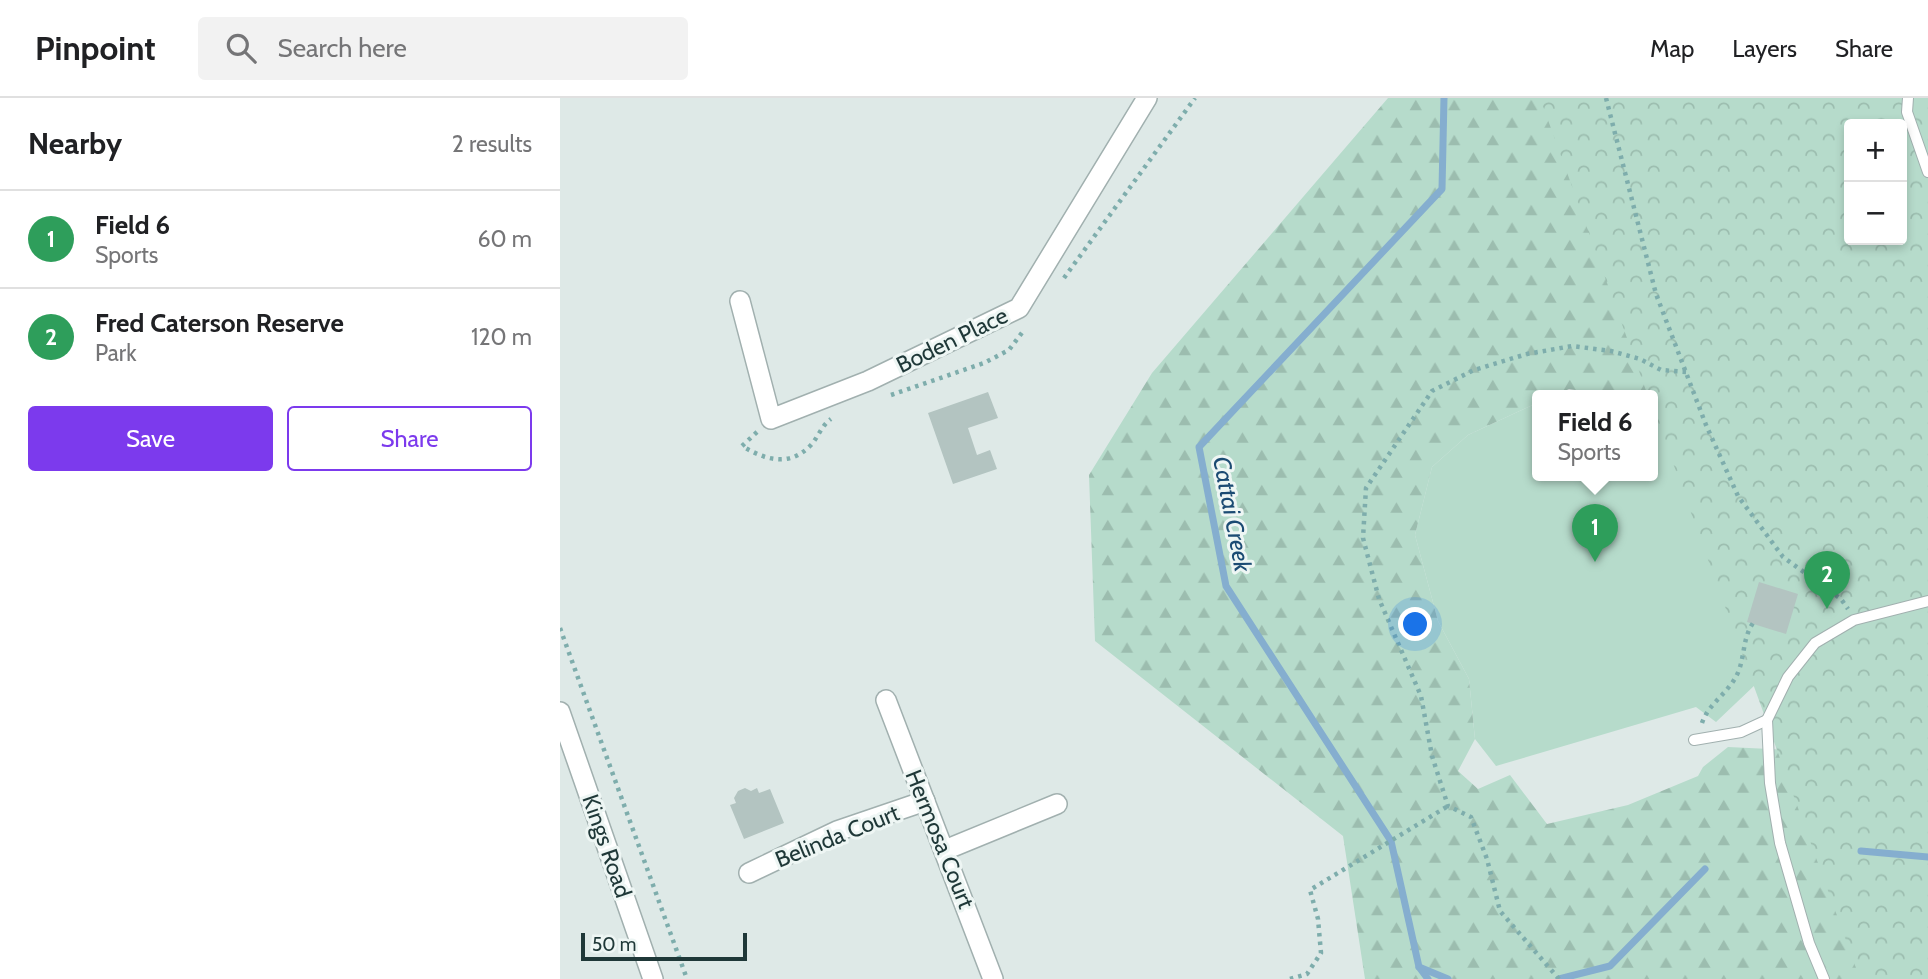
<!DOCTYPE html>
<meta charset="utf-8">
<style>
:root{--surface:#fff;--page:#f2f2f2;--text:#202124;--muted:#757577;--line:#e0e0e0;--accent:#7c3aed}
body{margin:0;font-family:Cabin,sans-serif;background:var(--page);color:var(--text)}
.controls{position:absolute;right:21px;top:21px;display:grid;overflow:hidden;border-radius:7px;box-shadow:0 4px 10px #0003}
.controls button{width:63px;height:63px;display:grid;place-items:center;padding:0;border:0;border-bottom:2px solid var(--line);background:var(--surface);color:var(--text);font:35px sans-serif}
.scale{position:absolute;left:21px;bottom:18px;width:166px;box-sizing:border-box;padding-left:7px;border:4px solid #1f3838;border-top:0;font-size:19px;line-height:24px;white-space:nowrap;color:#1f3838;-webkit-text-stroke:5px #eef6f4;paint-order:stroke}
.you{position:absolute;left:856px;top:527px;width:24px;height:24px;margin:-18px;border:5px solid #fff;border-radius:50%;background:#1a73e8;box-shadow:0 0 0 10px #1a73e833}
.badge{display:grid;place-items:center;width:46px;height:46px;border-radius:50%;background:var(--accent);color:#fff;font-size:23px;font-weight:700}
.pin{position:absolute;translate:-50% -58px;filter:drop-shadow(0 2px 4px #0008)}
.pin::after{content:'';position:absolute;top:37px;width:24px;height:21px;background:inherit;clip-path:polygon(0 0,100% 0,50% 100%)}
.popup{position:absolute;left:972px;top:292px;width:126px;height:91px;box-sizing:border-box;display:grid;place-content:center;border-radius:7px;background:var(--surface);filter:drop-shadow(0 2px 5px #0005);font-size:23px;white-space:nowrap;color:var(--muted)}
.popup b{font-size:26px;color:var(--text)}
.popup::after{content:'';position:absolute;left:50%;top:100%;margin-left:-14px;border:14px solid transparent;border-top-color:var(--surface)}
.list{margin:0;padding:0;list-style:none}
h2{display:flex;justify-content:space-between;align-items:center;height:91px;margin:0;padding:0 28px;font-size:30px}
h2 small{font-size:23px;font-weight:400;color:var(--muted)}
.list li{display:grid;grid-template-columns:46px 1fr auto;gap:21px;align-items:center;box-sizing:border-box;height:98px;padding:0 28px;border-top:2px solid var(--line)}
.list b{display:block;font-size:26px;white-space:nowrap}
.list p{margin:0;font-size:23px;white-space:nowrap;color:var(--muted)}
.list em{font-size:23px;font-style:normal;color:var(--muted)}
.actions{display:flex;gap:14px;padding:21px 28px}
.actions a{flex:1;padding:16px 0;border:2px solid var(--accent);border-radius:7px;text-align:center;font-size:24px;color:var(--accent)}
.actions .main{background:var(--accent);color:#fff}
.icon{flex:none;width:38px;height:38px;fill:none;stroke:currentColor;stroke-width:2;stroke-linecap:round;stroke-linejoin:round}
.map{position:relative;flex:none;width:1368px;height:881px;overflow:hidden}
header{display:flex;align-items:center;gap:42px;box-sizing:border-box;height:98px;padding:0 35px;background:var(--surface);border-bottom:2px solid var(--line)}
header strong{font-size:33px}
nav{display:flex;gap:38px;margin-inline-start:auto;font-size:24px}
.search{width:490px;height:63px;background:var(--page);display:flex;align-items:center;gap:18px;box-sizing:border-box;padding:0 24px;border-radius:7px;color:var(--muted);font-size:26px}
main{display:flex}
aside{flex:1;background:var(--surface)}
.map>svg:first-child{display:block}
.grass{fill:#b6dbcb}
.forest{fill:url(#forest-firs);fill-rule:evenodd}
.park{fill:url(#park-crowns);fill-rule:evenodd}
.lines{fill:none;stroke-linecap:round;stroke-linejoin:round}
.stream{stroke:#85aecf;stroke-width:7}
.building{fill:#b3c4c1}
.lane-casing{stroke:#a1b0af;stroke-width:12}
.street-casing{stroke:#a1b0af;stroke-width:22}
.path{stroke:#7eadac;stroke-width:4.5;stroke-dasharray:3.5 5;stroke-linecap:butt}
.lane{stroke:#fff;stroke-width:10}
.street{stroke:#fff;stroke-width:19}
.labels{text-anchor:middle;stroke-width:6;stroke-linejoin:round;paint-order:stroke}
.street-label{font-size:23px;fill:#1f3838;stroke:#eef6f4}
.water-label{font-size:24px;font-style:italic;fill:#1b4b73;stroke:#eef6f4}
</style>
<header>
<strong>Pinpoint</strong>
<div class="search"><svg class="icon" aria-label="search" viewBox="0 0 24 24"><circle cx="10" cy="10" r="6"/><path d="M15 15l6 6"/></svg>Search here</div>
<nav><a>Map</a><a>Layers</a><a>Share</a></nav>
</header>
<main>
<aside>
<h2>Nearby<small>2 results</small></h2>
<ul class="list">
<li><span class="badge" style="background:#2e9e5b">1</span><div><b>Field 6</b><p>Sports</p></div><em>60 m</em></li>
<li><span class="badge" style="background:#2e9e5b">2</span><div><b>Fred Caterson Reserve</b><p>Park</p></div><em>120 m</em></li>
</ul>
<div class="actions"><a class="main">Save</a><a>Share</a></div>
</aside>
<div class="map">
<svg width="1368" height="881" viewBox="0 0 1368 881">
<defs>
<pattern id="forest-firs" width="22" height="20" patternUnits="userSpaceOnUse" patternTransform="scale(1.75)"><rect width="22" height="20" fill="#b6dbcb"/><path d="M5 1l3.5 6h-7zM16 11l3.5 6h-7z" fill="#9cbdaf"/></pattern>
<pattern id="park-crowns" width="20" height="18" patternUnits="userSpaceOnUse" patternTransform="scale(1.75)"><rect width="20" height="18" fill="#b6dbcb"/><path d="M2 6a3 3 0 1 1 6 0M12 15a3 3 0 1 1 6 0" fill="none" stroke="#9cbdaf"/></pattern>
</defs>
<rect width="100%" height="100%" fill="#dee9e7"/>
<polygon class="grass" points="977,305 977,378 1093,378 1093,308 1196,586 1156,624 1136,609 936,668 915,641 909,581 878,523 855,437 872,369 908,337"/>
<path class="forest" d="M828,0h540v881h-563l-22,-143 -248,-195 -6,-166 63,-102zM1289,26h53v116h-53zM1009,291l43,7h41l138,354 -63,-3 -25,20 -5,9 -70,29 -81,19 -37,-49 -32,14 -20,-18 17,-32 -6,-60 -31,-58 -23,-86 17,-68 36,-32 69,-32v-7h17z"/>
<path class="park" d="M980,0h388v881h-68l-207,-571v-12h-5zM1289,26h53v116h-53z"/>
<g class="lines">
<g class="stream">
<polyline points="1301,753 1368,759"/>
<polyline points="859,869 888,881"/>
<polyline points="868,881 859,869 831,743 666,488 639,349 882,91 884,0"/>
<polyline points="999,881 1050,868 1145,771"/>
</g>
</g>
<g class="building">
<polygon points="428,294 438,320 408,330 417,357 430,352 437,371 393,386 368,315"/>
<polygon points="1199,484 1238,496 1226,536 1187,524"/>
<polygon points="185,690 191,693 197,690 199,695 210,691 224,725 184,741 170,707 176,705 174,700 178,693"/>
</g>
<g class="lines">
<g class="lane-casing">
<g id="lane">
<polyline points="1348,0 1347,14 1368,74"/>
<polyline points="1134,642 1181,634 1207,622"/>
<polyline points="1264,881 1249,845 1220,745 1210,685 1207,622 1228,579 1255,545 1294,522 1368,503"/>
</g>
</g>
<g class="street-casing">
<g id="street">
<polyline points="180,203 211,321 308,283 459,210 587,0"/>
<polyline points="326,602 433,881"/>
<polyline points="0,614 93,881"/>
<polyline points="385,752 497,706"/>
<polyline points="189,775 277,733 365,703"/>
</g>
</g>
<g class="path">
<polyline points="1046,0 1096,196 1146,327 1178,398 1223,459 1281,501 1288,511"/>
<polyline points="504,180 635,0"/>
<polyline points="331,297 424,265 449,252 464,232"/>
<path d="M197,334l-15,14c22,13 46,22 68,0 8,-8 11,-20 21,-27"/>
<polyline points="0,530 127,881"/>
<path d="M1142,625c7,-21 29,-31 37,-53 6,-17 4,-32 14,-47"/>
<polyline points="730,881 747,876 761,855 758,821 750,792 888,708"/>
<polyline points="999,881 940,813 927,761 911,719 888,708 872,658 861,598 819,501 803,440 806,390 872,293 914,272 967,256 1012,248 1051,253 1080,261 1101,272 1127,274"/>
</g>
<use href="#lane" class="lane"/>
<use href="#street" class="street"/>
</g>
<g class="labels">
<g class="street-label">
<text transform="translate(392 242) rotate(-26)" y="8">Boden Place</text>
<text transform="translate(277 738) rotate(-22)" y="8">Belinda Court</text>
<text transform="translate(380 741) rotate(68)" y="8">Hermosa Court</text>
<text transform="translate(47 748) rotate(71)" y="8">Kings Road</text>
</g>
<g class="water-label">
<text transform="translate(672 416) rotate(79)" y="8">Cattai Creek</text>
</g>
</g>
</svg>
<div class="controls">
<button>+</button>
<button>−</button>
</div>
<div class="scale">50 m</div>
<div class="you"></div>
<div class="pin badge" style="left:1035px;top:464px;background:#2e9e5b">1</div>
<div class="popup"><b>Field 6</b>Sports</div>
<div class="pin badge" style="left:1267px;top:511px;background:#2e9e5b">2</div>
</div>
</main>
